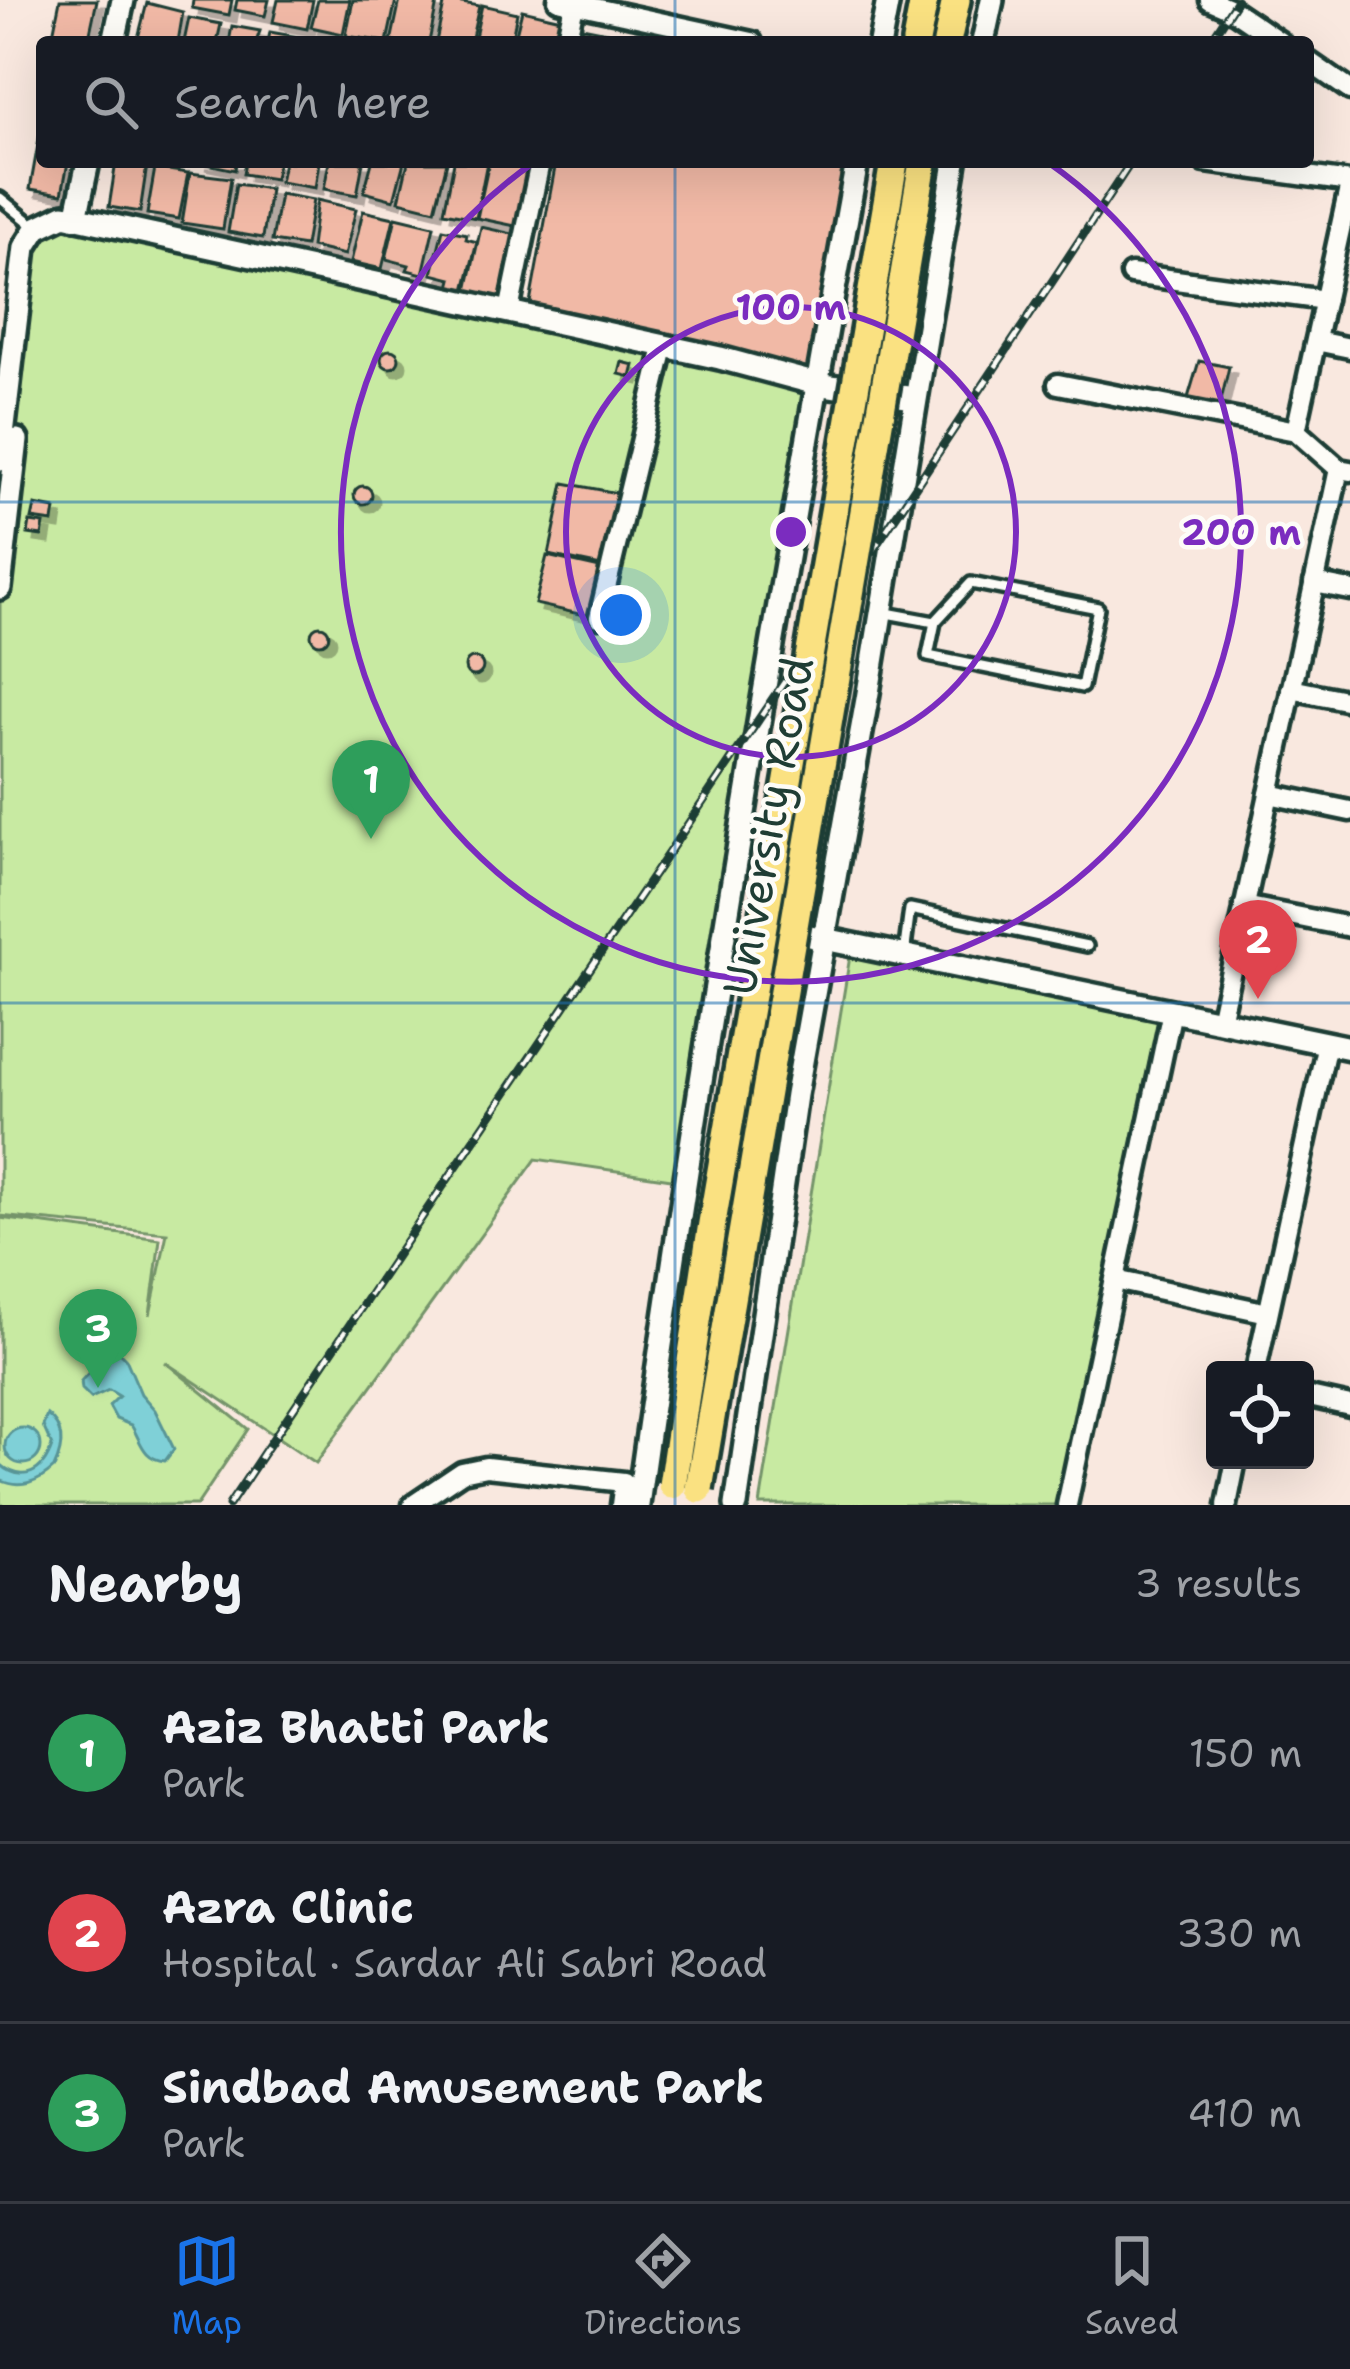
<!DOCTYPE html>
<meta charset="utf-8">
<style>
:root{--surface:#171b24;--page:#242831;--text:#f1f3f6;--muted:#9ea1a6;--line:#363941;--accent:#1a73e8}
body{margin:0;font-family:"Shantell Sans",sans-serif;background:var(--page);color:var(--text)}
.controls{position:absolute;right:36px;bottom:36px;display:grid;overflow:hidden;border-radius:12px;box-shadow:0 12px 48px #0002}
.controls button{width:108px;height:108px;display:grid;place-items:center;padding:0;border:0;border-bottom:3px solid var(--line);background:var(--surface);color:var(--text);font:60px sans-serif}
.you{position:absolute;left:621px;top:615px;width:42px;height:42px;margin:-30px;border:9px solid #fff;border-radius:50%;background:#1a73e8;box-shadow:0 0 0 18px #1a73e833}
.badge{display:grid;place-items:center;width:78px;height:78px;border-radius:50%;background:var(--accent);color:#fff;font-size:39px;font-weight:700}
.pin{position:absolute;translate:-50% -99px;filter:drop-shadow(0 3px 6px #0008)}
.pin::after{content:'';position:absolute;top:63px;width:42px;height:36px;background:inherit;clip-path:polygon(0 0,100% 0,50% 100%)}
.list{margin:0;padding:0;list-style:none}
h2{display:flex;justify-content:space-between;align-items:center;height:156px;margin:0;padding:0 48px;font-size:51px}
h2 small{font-size:39px;font-weight:400;color:var(--muted)}
.list li{display:grid;grid-template-columns:78px 1fr auto;gap:36px;align-items:center;box-sizing:border-box;height:180px;padding:0 48px;border-top:3px solid var(--line)}
.list b{display:block;font-size:45px;white-space:nowrap}
.list p{margin:0;font-size:39px;white-space:nowrap;color:var(--muted)}
.list em{font-size:39px;font-style:normal;color:var(--muted)}
.icon{flex:none;width:66px;height:66px;fill:none;stroke:currentColor;stroke-width:2;stroke-linecap:round;stroke-linejoin:round}
.map{position:relative;flex:none;width:1350px;height:1505px;overflow:hidden}
.search{position:absolute;background:var(--surface);box-shadow:0 12px 48px #0002;left:36px;right:36px;top:36px;height:132px;display:flex;align-items:center;gap:30px;box-sizing:border-box;padding:0 42px;border-radius:12px;color:var(--muted);font-size:45px}
.sheet{height:696px;background:var(--surface)}
nav{display:flex;justify-content:space-around;align-items:center;box-sizing:border-box;height:168px;border-top:3px solid var(--line);background:var(--surface);font-size:33px;color:var(--muted)}
nav a{display:grid;justify-items:center;gap:6px}
nav .on{color:var(--accent)}
.map>svg:first-child{display:block}
.green{fill:#c8eaa2;stroke:#74946b;stroke-width:3}
.water{fill:#7fd0d7;stroke:#599596;stroke-width:3}
.building{fill:#f1b9a6;stroke:#1f3d34;stroke-width:3;filter:url(#shadow)}
.lines{fill:none;stroke-linecap:round;stroke-linejoin:round}
.service-casing{stroke:#1f3d34;stroke-width:18}
.minor-casing{stroke:#1f3d34;stroke-width:27}
.tertiary-casing{stroke:#1f3d34;stroke-width:30}
.primary-casing{stroke:#1f3d34;stroke-width:36}
.service{stroke:#fdfcf7;stroke-width:9}
.minor{stroke:#fdfcf7;stroke-width:18}
.tertiary{stroke:#fdfcf7;stroke-width:21}
.primary{stroke:#fae181;stroke-width:27}
.rail-casing{stroke:#1f3d34;stroke-width:9}
.rail{stroke:#fdfcf7;stroke-width:4.5;stroke-dasharray:14;stroke-linecap:butt}
.primary-bridge-casing{stroke:#1f3d34;stroke-width:36;stroke-linecap:butt}
.primary-bridge{stroke:#fae181;stroke-width:27}
.grid{fill:none;stroke:#1f6fb2;stroke-width:3;stroke-opacity:0.55}
.ring{fill:none;stroke:#7b2cbf;stroke-width:6}
.labels{text-anchor:middle;stroke-width:9;stroke-linejoin:round;paint-order:stroke}
.street-label{font-size:45px;fill:#1f3d34;stroke:#fdfcf7}
.centre{fill:#7b2cbf;stroke:#fdfcf7;stroke-width:6}
.ring-label{font-size:36px;text-anchor:middle;font-weight:bold;fill:#7b2cbf;stroke:#fdfcf7;stroke-width:9;stroke-linejoin:round;paint-order:stroke}
</style>
<div class="map">
<svg width="1350" height="1505" viewBox="0 0 1350 1505">
<defs>
<filter id="shadow"><feDropShadow dx="7" dy="7" stdDeviation="0" flood-color="#0004"/></filter>
</defs>
<rect width="100%" height="100%" fill="#f9e8df"/>
<filter id="ink" filterUnits="userSpaceOnUse"><feTurbulence type="fractalNoise" baseFrequency=".00833" numOctaves="2"/><feDisplacementMap in="SourceGraphic" scale="24" xChannelSelector="R" yChannelSelector="G"/><feConvolveMatrix kernelMatrix="1 2 1 2 8 2 1 2 1" color-interpolation-filters="sRGB"/></filter>
<g filter="url(#ink)">
<g class="green">
<polygon points="76,218 816,382 685,1181 536,1159 316,1463 165,1362 248,1429 197,1505 0,1505 0,1218 160,1239 150,1315 167,1233 0,1216 0,519 25,247"/>
<polygon points="850,956 1158,1021 1056,1505 760,1505"/>
</g>
<g class="water">
<path d="M110,1350h7l9,9 15,35 14,16 19,39 -9,12c-23,-2 -24,-21 -34,-36l-15,-6 -7,-13 10,-10 -10,-6 -18,8 -9,-9 -1,-8z"/>
<path d="M47,1415c19,14 16,34 7,53 -16,15 -33,22 -54,12v-16c23,20 43,9 52,-18l-9,-20z"/>
<circle cx="23" cy="1446" r="18"/>
</g>
<g class="building">
<polygon points="60,0 97,0 88,42 53,34"/>
<polygon points="193,0 232,0 229,15 192,8"/>
<polygon points="237,0 269,0 265,16 235,10"/>
<polygon points="278,0 313,0 307,29 273,22"/>
<polygon points="318,0 350,0 343,34 311,27"/>
<polygon points="353,0 396,0 387,42 346,36"/>
<polygon points="400,0 437,3 429,42 391,42"/>
<polygon points="445,0 479,6 471,42 436,42"/>
<polygon points="147,3 183,12 178,42 137,42"/>
<polygon points="482,5 517,13 511,42 474,42"/>
<polygon points="522,10 561,19 556,42 514,42"/>
<polygon points="189,18 221,24 217,42 184,42"/>
<polygon points="232,26 260,31 256,42 229,42"/>
<polygon points="582,27 657,42 579,42"/>
<polygon points="270,32 304,38 303,42 268,42"/>
<polygon points="42,122 42,162 68,162 62,194 30,189"/>
<polygon points="116,162 147,165 140,212 109,207"/>
<polygon points="198,162 236,162 235,170"/>
<polygon points="245,162 278,162 275,179 243,174"/>
<polygon points="284,162 319,162 315,188 280,182"/>
<polygon points="329,162 363,162 357,195 324,189"/>
<polygon points="372,162 404,162 394,200 364,192"/>
<polygon points="408,162 447,162 435,210 399,201"/>
<polygon points="454,162 487,162 476,218 444,212"/>
<polygon points="489,162 533,165 520,227 477,218"/>
<polygon points="556,162 847,162 808,368 529,308"/>
<polygon points="155,168 188,173 179,219 147,214"/>
<polygon points="190,173 231,178 223,229 182,223"/>
<polygon points="236,184 270,189 263,238 228,232"/>
<polygon points="280,194 313,200 305,246 272,241"/>
<polygon points="317,200 356,209 345,255 311,247"/>
<polygon points="363,211 394,218 382,269 351,262"/>
<polygon points="396,217 434,226 423,274 407,270 409,265 386,259"/>
<polygon points="481,227 522,236 507,300 467,291"/>
<polygon points="443,229 467,234 466,239 477,242 465,290 450,287 452,279 432,274"/>
<circle cx="390" cy="359" r="9"/>
<polygon points="1199,361 1229,367 1220,405 1188,398"/>
<polygon points="622,362 634,365 631,377 619,374"/>
<polygon points="564,483 617,493 601,566 549,555"/>
<circle cx="363" cy="495" r="9"/>
<polygon points="35,505 55,509 53,522 32,519"/>
<polygon points="30,522 44,524 42,536 28,534"/>
<polygon points="547,556 600,568 588,616 535,604"/>
<circle cx="320" cy="635" r="9"/>
<circle cx="474" cy="667" r="9"/>
</g>
<g class="lines">
<g class="service-casing">
<g id="service">
<polyline points="0,198 37,228"/>
<polyline points="881,612 935,622 971,583 1098,608 1082,687 928,656 935,622"/>
<polyline points="904,955 910,909 1087,946"/>
</g>
</g>
<g class="minor-casing">
<g id="minor">
<polyline points="558,0 752,42"/>
<polyline points="1210,0 1231,9 1280,42"/>
<polyline points="566,42 575,0"/>
<polyline points="1308,61 1350,90"/>
<polyline points="1205,162 1350,182"/>
<polyline points="1131,274 1325,300"/>
<polyline points="509,311 540,162"/>
<polyline points="1316,341 1350,348"/>
<polyline points="1058,384 1296,431 1339,469 1350,471"/>
<polyline points="1296,431 1350,184"/>
<polyline points="1314,583 1350,590"/>
<polyline points="599,617 664,347"/>
<polyline points="1291,689 1350,701"/>
<polyline points="1269,794 1350,811"/>
<polyline points="1244,906 1350,927"/>
<polyline points="1220,1021 1339,469"/>
<polyline points="1115,1280 1268,1313"/>
<polyline points="1256,1370 1327,1043"/>
<polyline points="1305,1396 1350,1406"/>
<polyline points="413,1505 462,1472 486,1467 624,1482 621,1505"/>
<polyline points="1067,1505 1172,1011"/>
<polyline points="1227,1505 1236,1460"/>
</g>
</g>
<g class="tertiary-casing">
<g id="tertiary">
<polyline points="114,42 123,0"/>
<polyline points="880,42 888,0"/>
<polyline points="983,42 992,0"/>
<polyline points="76,218 88,162"/>
<polyline points="0,460 25,247 37,228 64,215 720,358 817,384 914,398"/>
<polyline points="0,588 17,440"/>
<polyline points="810,936 1350,1048"/>
<path d="M638,1505c63,-449 138,-897 219,-1343"/>
<polyline points="736,1505 796,1095 867,699 955,162"/>
</g>
</g>
<g class="primary-casing">
<g id="primary">
<polyline points="916,42 924,0"/>
<polyline points="947,42 956,0"/>
</g>
</g>
<use href="#service" class="service"/>
<use href="#minor" class="minor"/>
<use href="#tertiary" class="tertiary"/>
<use href="#primary" class="primary"/>
<g class="rail-casing">
<g id="rail">
<polyline points="1210,42 1237,0"/>
<path d="M229,1505c299,-449 606,-892 902,-1343"/>
</g>
</g>
<use href="#rail" class="rail"/>
<g class="primary-bridge-casing">
<g id="primary-bridge">
<polyline points="672,1485 712,1223 894,162"/>
<polyline points="699,1489 923,162"/>
</g>
</g>
<use href="#primary-bridge" class="primary-bridge"/>
</g>
</g>
<path class="grid" d="M675,0v42M675,162v1343M0,502h1350M0,1003h1350"/>
<g class="ring">
<circle cx="791" cy="532" r="225"/>
<path d="M1049 163A450 450 0 1 1 533 163"/>
</g>
<g class="labels">
<g class="street-label">
<text transform="translate(768 826) rotate(-80)" y="16">University Road</text>
</g>
</g>
<circle cx="791" cy="532" r="18" class="centre"/>
<g class="ring-label">
<text x="791" y="320">100 m</text>
<text x="1241" y="545">200 m</text>
</g>
</svg>
<div class="controls">
<button><svg class="icon" aria-label="locate" viewBox="0 0 24 24"><circle cx="12" cy="12" r="6"/><path d="M12 2v4M12 18v4M2 12h4M18 12h4"/></svg></button>
</div>
<div class="you"></div>
<div class="pin badge" style="left:371px;top:839px;background:#2e9e5b">1</div>
<div class="pin badge" style="left:1258px;top:999px;background:#e0444e">2</div>
<div class="pin badge" style="left:98px;top:1388px;background:#2e9e5b">3</div>
<div class="search"><svg class="icon" aria-label="search" viewBox="0 0 24 24"><circle cx="10" cy="10" r="6"/><path d="M15 15l6 6"/></svg>Search here</div>
</div>
<section class="sheet">
<h2>Nearby<small>3 results</small></h2>
<ul class="list">
<li><span class="badge" style="background:#2e9e5b">1</span><div><b>Aziz Bhatti Park</b><p>Park</p></div><em>150 m</em></li>
<li><span class="badge" style="background:#e0444e">2</span><div><b>Azra Clinic</b><p>Hospital · Sardar Ali Sabri Road</p></div><em>330 m</em></li>
<li><span class="badge" style="background:#2e9e5b">3</span><div><b>Sindbad Amusement Park</b><p>Park</p></div><em>410 m</em></li>
</ul>
</section>
<nav>
<a class="on"><svg class="icon" aria-label="map" viewBox="0 0 24 24"><path d="M3 6l6-2 6 2 6-2v14l-6 2-6-2-6 2zM9 4v14M15 6v14"/></svg>Map</a>
<a><svg class="icon" aria-label="directions" viewBox="0 0 24 24"><path d="M12 3l9 9-9 9-9-9zM9 14v-3h6M13 9l2 2-2 2"/></svg>Directions</a>
<a><svg class="icon" aria-label="saved" viewBox="0 0 24 24"><path d="M7 4h10v16l-5-4-5 4z"/></svg>Saved</a>
</nav>
